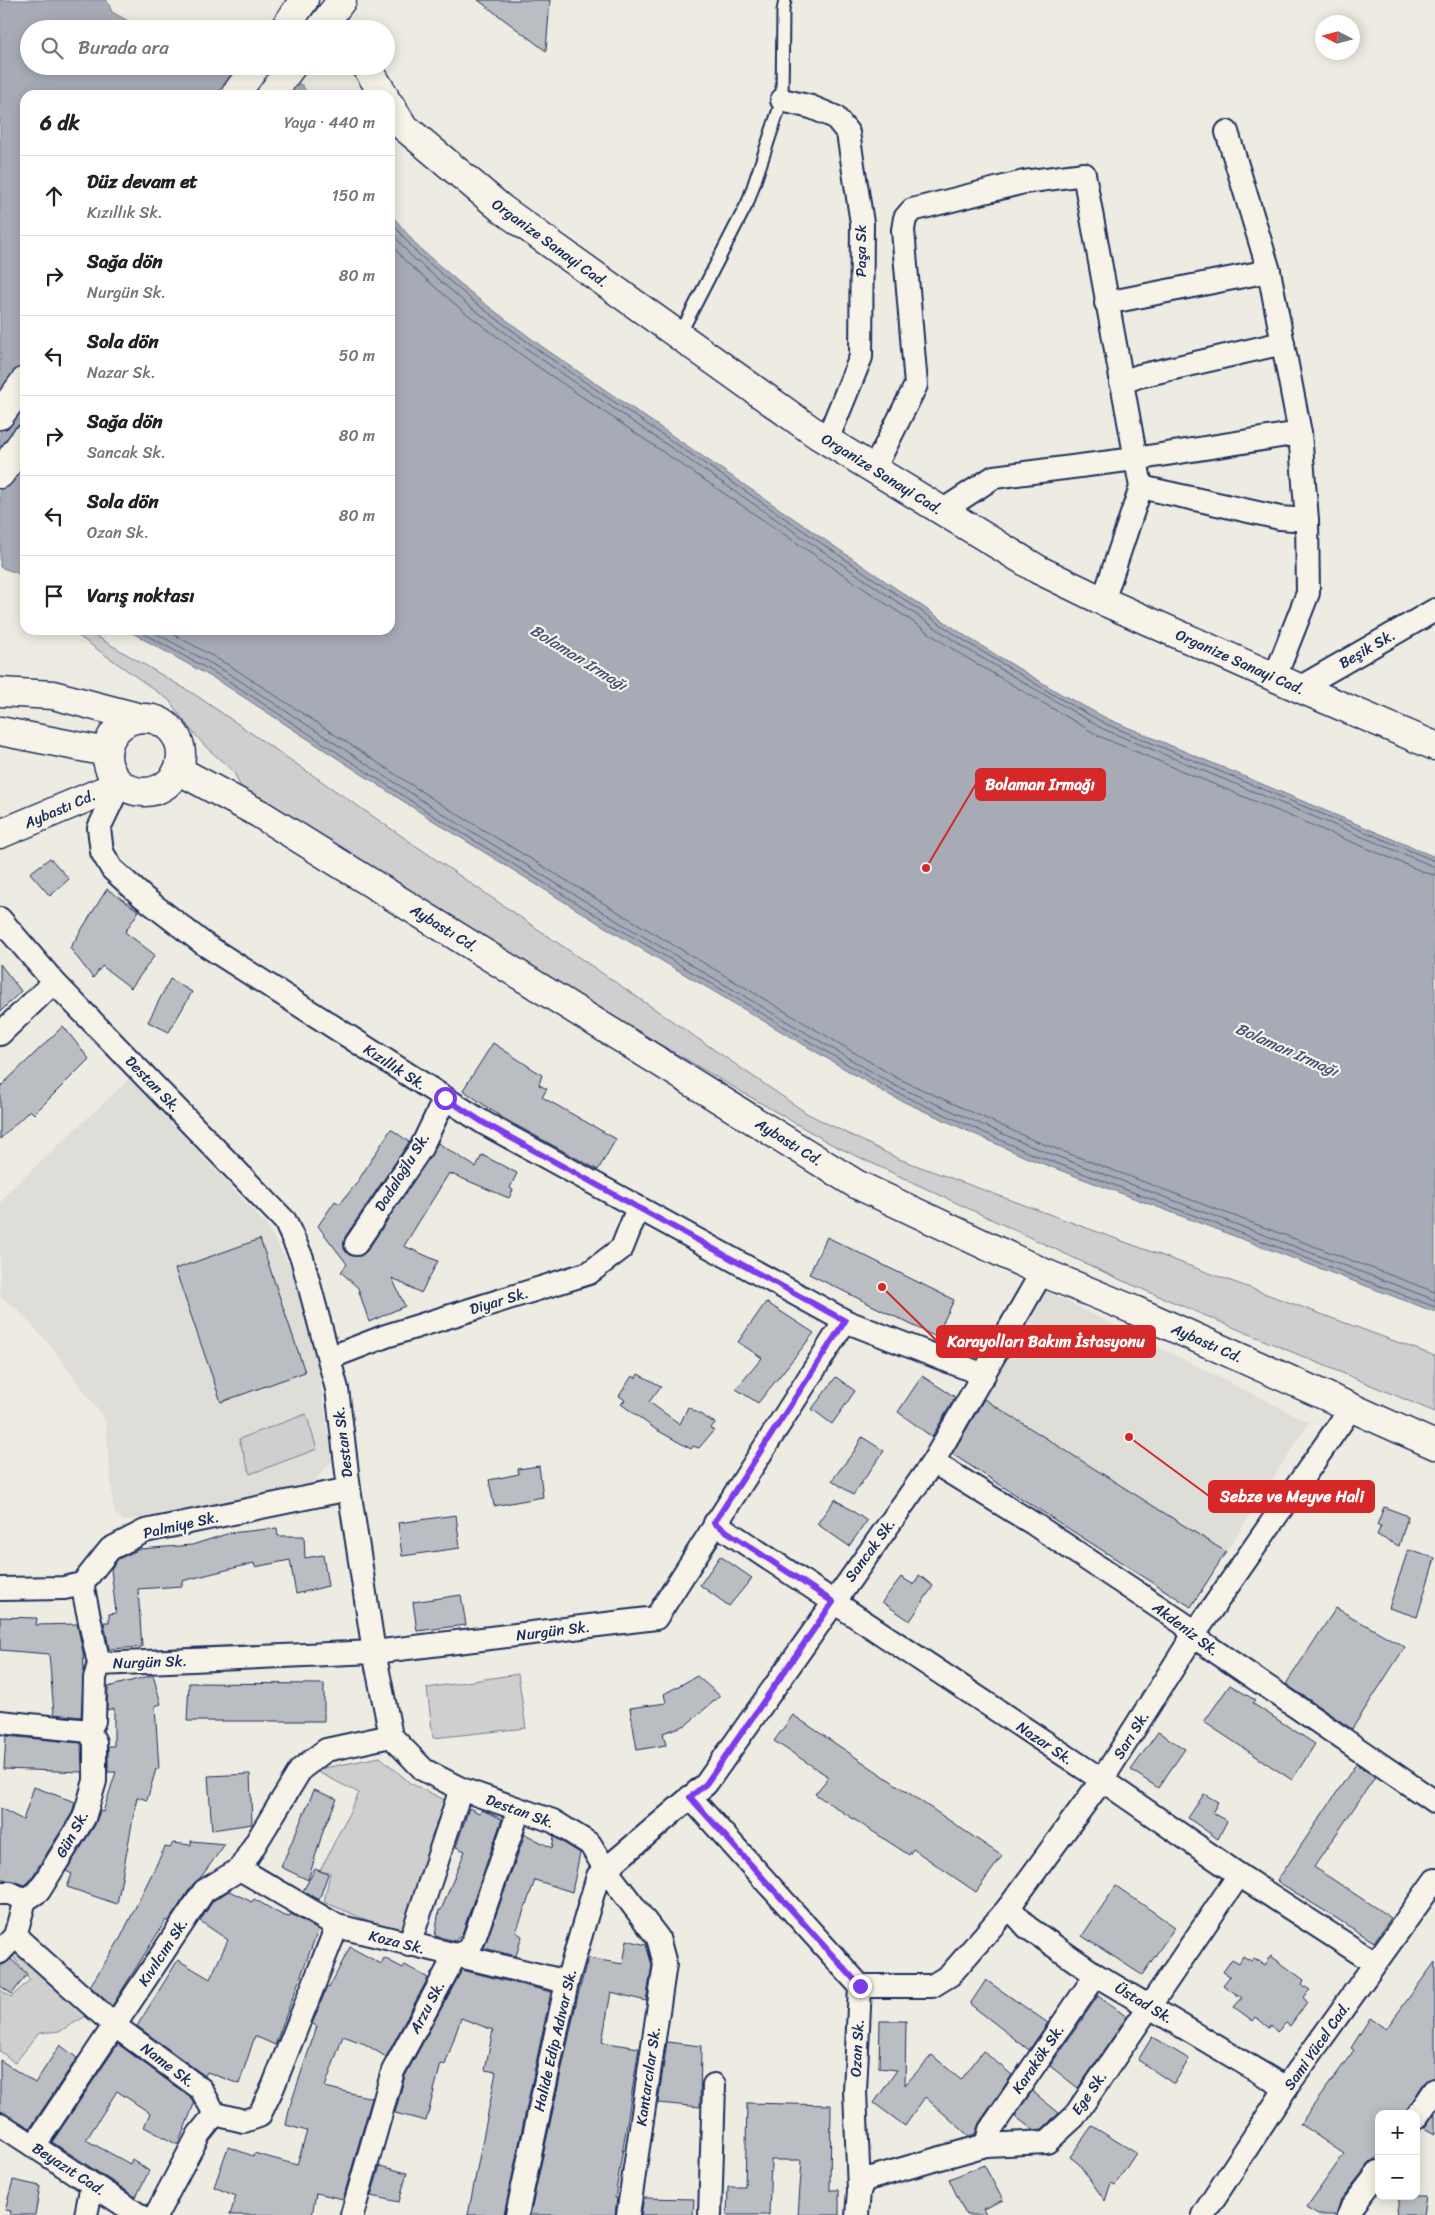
<!DOCTYPE html>
<html lang="tr">
<meta charset="utf-8">
<style>
:root{--surface:#fff;--page:#f6f6f6;--text:#222;--muted:#767676;--line:#e0e0e0}
body{margin:0;font-family:Sriracha,sans-serif;background:var(--page);color:var(--text)}
.controls{position:absolute;right:15px;bottom:15px;display:grid;overflow:hidden;border-radius:10px;box-shadow:0 2px 12px #0003}
.controls button{width:45px;height:45px;display:grid;place-items:center;padding:0;border:0;border-bottom:1px solid var(--line);background:var(--surface);color:var(--text);font:25px sans-serif}
.compass{position:absolute;left:1315px;top:15px;width:45px;height:45px;border-radius:50%;background:var(--surface);box-shadow:0 2px 12px #0003;rotate:276deg}
.stop{position:absolute;width:15px;height:15px;margin:-11px;border:4px solid #7c3aed;border-radius:50%;background:#fff}
.stop.end{background:#7c3aed;border-color:#fff;box-shadow:0 1px 5px #0008}
.list{margin:0;padding:0;list-style:none}
h2{display:flex;justify-content:space-between;align-items:center;height:65px;margin:0;padding:0 20px;font-size:21px}
h2 small{font-size:16px;font-weight:400;color:var(--muted)}
.list li{display:grid;grid-template-columns:32px 1fr auto;gap:15px;align-items:center;box-sizing:border-box;height:80px;padding:0 20px;border-top:1px solid var(--line)}
.list b{display:block;font-size:19px;white-space:nowrap}
.list p{margin:0;font-size:16px;white-space:nowrap;color:var(--muted)}
.list em{font-size:16px;font-style:normal;color:var(--muted)}
.icon{flex:none;width:28px;height:28px;fill:none;stroke:currentColor;stroke-width:2;stroke-linecap:round;stroke-linejoin:round}
.map{position:relative;flex:none;width:1435px;height:2215px;overflow:hidden}
.search{position:absolute;background:var(--surface);box-shadow:0 2px 12px #0003;left:20px;top:20px;width:375px;height:55px;display:flex;align-items:center;gap:12px;box-sizing:border-box;padding:0 18px;border-radius:28px;color:var(--muted);font-size:19px}
.panel{position:absolute;background:var(--surface);box-shadow:0 2px 12px #0003;left:20px;top:90px;width:375px;height:545px;border-radius:15px}
.map>svg:first-child{display:block}
.built{fill:#deddd8}
.green{fill:#cfcfcf;stroke:#757f96}
.water{fill:#a6abb5;stroke:#6e7992}
.lines{fill:none;stroke-linecap:round;stroke-linejoin:round}
.shore{stroke:#536181;stroke-width:1}
.building{fill:#babdc2;stroke:#1b2f5e}
.lane-casing{stroke:#1b2f5e;stroke-width:15}
.street-casing{stroke:#1b2f5e;stroke-width:26}
.secondary-casing{stroke:#1b2f5e;stroke-width:31}
.highway-casing{stroke:#1b2f5e;stroke-width:31}
.lane{stroke:#f7f3e8;stroke-width:11}
.street{stroke:#f7f3e8;stroke-width:22}
.secondary{stroke:#f7f3e8;stroke-width:28}
.highway{stroke:#f7f3e8;stroke-width:28}
.route{stroke:#7c3aed;stroke-width:6}
.labels{text-anchor:middle;stroke-width:4.5;stroke-linejoin:round;paint-order:stroke}
.street-label{font-size:15px;fill:#1b2f5e;stroke:#f7f3e8}
.water-label{font-size:16px;font-style:italic;fill:#455478;stroke:#f7f3e8}
.leader{fill:none;stroke:#d62828;stroke-width:2}
.callout-dot{fill:#d62828;stroke:#f7f3e8;stroke-width:2}
.callout{fill:#d62828;stroke:#d62828;stroke-width:2}
.callout-label{font-size:16px;text-anchor:middle;font-weight:bold;fill:#fff}
</style>
<div class="map">
<svg width="1435" height="2215" viewBox="0 0 1435 2215">
<rect width="100%" height="100%" fill="#eeebe2"/>
<filter id="ink" filterUnits="userSpaceOnUse"><feTurbulence type="fractalNoise" baseFrequency=".02" numOctaves="2"/><feDisplacementMap in="SourceGraphic" scale="10" xChannelSelector="R" yChannelSelector="G"/><feConvolveMatrix kernelMatrix="1 2 1 2 8 2 1 2 1" color-interpolation-filters="sRGB"/></filter>
<g filter="url(#ink)">
<g class="built">
<polygon points="129,1079 265,1223 291,1268 314,1340 332,1461 310,1486 124,1521 114,1513 105,1420 52,1347 17,1309 0,1297 0,1204 6,1194"/>
<polygon points="1044,1290 1309,1422 1191,1607 949,1452"/>
</g>
<g class="green">
<polygon points="70,630 83,630 94,635 194,694 808,1114 899,1159 1435,1356 1435,1412 1123,1281 831,1144 615,1018 240,786 234,772 205,746 186,724 169,700"/>
<polygon points="306,1414 317,1449 250,1474 239,1439"/>
<polygon points="518,1674 526,1728 433,1738 427,1688"/>
<polygon points="380,1757 410,1783 447,1801 411,1924 397,1933 324,1902 330,1873 320,1871 359,1793 314,1770"/>
<polygon points="22,1950 88,2015 60,2031 39,2033 15,2063 0,2051 0,1990 11,1997 30,1980 10,1952"/>
</g>
<g class="water">
<polygon points="0,0 107,0 112,12 143,29 29,29 29,66 233,66 302,85 309,95 25,95 25,576 0,567"/>
<polygon points="390,213 418,247 476,297 544,348 970,639 1061,694 1108,719 1435,857 1435,1312 1025,1157 889,1095 613,932 429,818 222,683 127,630 390,630"/>
</g>
<g class="lines">
<g class="shore">
<polyline points="390,220 415,251 473,301 541,352 968,643 1059,698 1106,724 1435,861"/>
<polyline points="390,230 410,255 468,305 538,357 965,648 1103,729 1435,867"/>
<polyline points="390,242 405,261 463,311 534,364 960,654 1101,737 1426,873 1435,875"/>
<polyline points="137,630 224,678 431,814 616,927 891,1090 1027,1152 1435,1307"/>
<polyline points="150,630 228,673 435,809 619,922 894,1085 1030,1146 1435,1300"/>
<polyline points="166,630 232,667 439,803 623,915 897,1078 1033,1140 1435,1292"/>
</g>
</g>
<g class="building">
<polygon points="478,0 550,0 546,51"/>
<polygon points="50,858 69,879 50,896 30,873"/>
<polygon points="107,889 139,911 125,932 155,955 131,988 102,966 93,978 70,948"/>
<polygon points="0,964 21,991 0,1012"/>
<polygon points="170,979 192,992 169,1032 148,1022"/>
<polygon points="63,1026 89,1059 34,1114 30,1110 0,1139 0,1087"/>
<polygon points="493,1043 542,1075 539,1085 547,1089 542,1097 616,1139 598,1170 501,1117 463,1090"/>
<polygon points="391,1129 409,1142 345,1237 344,1249 349,1255 361,1256 367,1251 438,1143 476,1167 482,1155 517,1173 510,1188 513,1190 509,1198 449,1173 404,1246 438,1261 421,1293 392,1278 405,1306 369,1322 358,1288 341,1272 347,1264 318,1226 335,1201 340,1204 356,1184"/>
<polygon points="827,1237 954,1300 936,1337 809,1274"/>
<polygon points="260,1239 305,1372 221,1402 175,1269"/>
<polygon points="766,1302 814,1333 758,1403 736,1389 762,1358 738,1342"/>
<polygon points="638,1374 661,1386 649,1402 680,1424 688,1407 715,1423 710,1429 714,1430 699,1448 693,1446 691,1449 655,1429 621,1404 625,1400 619,1396 632,1376 636,1378"/>
<polygon points="922,1376 955,1397 932,1437 898,1412"/>
<polygon points="836,1377 855,1391 832,1424 812,1409"/>
<polygon points="984,1399 1226,1552 1191,1607 952,1454"/>
<polygon points="862,1437 884,1451 853,1495 832,1480 855,1450"/>
<polygon points="539,1466 543,1497 494,1506 489,1480 519,1474 518,1469"/>
<polygon points="835,1499 867,1521 849,1546 817,1524"/>
<polygon points="1384,1507 1408,1516 1399,1546 1377,1535 1381,1526 1377,1525"/>
<polygon points="456,1515 460,1548 402,1556 398,1523"/>
<polygon points="277,1528 278,1536 304,1536 305,1558 323,1555 328,1586 296,1594 290,1560 255,1567 254,1563 182,1581 182,1586 138,1589 142,1647 109,1649 104,1622 109,1622 109,1614 116,1613 111,1569 118,1559 140,1549 192,1545 230,1533"/>
<polygon points="1408,1550 1435,1558 1417,1617 1389,1608"/>
<polygon points="720,1556 752,1578 729,1606 700,1585"/>
<polygon points="919,1575 933,1586 910,1621 882,1602 901,1577 914,1585"/>
<polygon points="461,1595 466,1625 417,1631 413,1602"/>
<polygon points="1336,1608 1405,1647 1352,1729 1286,1684"/>
<polygon points="0,1617 37,1618 36,1625 77,1624 83,1652 84,1669 81,1717 54,1714 49,1654 0,1650"/>
<polygon points="153,1675 161,1704 155,1706 159,1769 156,1769 147,1800 137,1797 117,1904 67,1887 72,1874 66,1871 95,1825 100,1811 103,1812 116,1772 108,1772 108,1746 114,1746 114,1708 107,1710 108,1687"/>
<polygon points="697,1676 720,1696 686,1725 663,1733 666,1745 637,1750 630,1708 666,1703 664,1694"/>
<polygon points="189,1683 324,1684 324,1721 187,1721"/>
<polygon points="1230,1685 1255,1700 1252,1703 1315,1744 1292,1780 1204,1722"/>
<polygon points="793,1715 1002,1856 976,1892 913,1849 909,1855 815,1794 829,1777 774,1741"/>
<polygon points="1158,1732 1185,1749 1158,1788 1131,1770"/>
<polygon points="6,1736 81,1743 82,1772 4,1769"/>
<polygon points="1356,1764 1375,1777 1314,1867 1391,1918 1374,1942 1277,1881"/>
<polygon points="250,1774 252,1824 212,1830 208,1776"/>
<polygon points="34,1787 75,1802 72,1813 29,1882 24,1885 0,1878 0,1808 23,1820"/>
<polygon points="314,1790 337,1799 324,1828 308,1880 281,1867"/>
<polygon points="1204,1794 1218,1802 1212,1813 1227,1821 1218,1839 1188,1818"/>
<polygon points="469,1808 479,1813 482,1810 502,1819 462,1934 455,1941 435,1936 439,1910 441,1910 465,1851 456,1847"/>
<polygon points="525,1834 552,1848 554,1837 580,1853 572,1892 535,1880 516,1932 522,1936 516,1956 484,1948"/>
<polygon points="191,1841 225,1844 201,1877 193,1884 168,1922 166,1920 112,2006 90,1986 120,1939 165,1847 170,1848 173,1843 191,1845"/>
<polygon points="315,1869 328,1874 319,1900 303,1891"/>
<polygon points="1116,1886 1175,1927 1142,1975 1082,1936"/>
<polygon points="229,1891 252,1902 254,1899 282,1915 289,1917 291,1914 318,1930 275,2045 255,2036 239,2084 207,2072 205,2076 137,2026 178,1960 210,1979 228,1940 200,1921 213,1901"/>
<polygon points="627,1940 646,1945 652,1965 646,2001 611,1992 602,2042 639,2048 615,2198 617,2198 615,2215 530,2215 578,1995 588,1958 623,1964"/>
<polygon points="350,1947 381,1964 384,1958 403,1968 405,1965 428,1978 386,2057 365,2044 343,2036 325,2087 372,2098 343,2199 316,2193 312,2215 230,2215 236,2196 214,2187 228,2147 253,2156 254,2153 297,2165 307,2131 286,2125 290,2106 317,2026 312,2024 327,1987 329,1988"/>
<polygon points="1243,1956 1251,1961 1254,1958 1265,1965 1271,1956 1304,1980 1302,1985 1310,1990 1303,1997 1307,2002 1290,2026 1286,2023 1277,2032 1271,2025 1269,2028 1256,2017 1253,2021 1234,2007 1242,1998 1223,1985 1230,1976 1223,1972 1232,1959 1239,1963"/>
<polygon points="11,1959 27,1974 12,1994 0,1986 0,1967"/>
<polygon points="1435,1962 1435,2077 1424,2083 1404,2114 1379,2114 1379,2156 1369,2164 1341,2199 1336,2215 1318,2215 1306,2208 1344,2154 1300,2124 1354,2050 1351,2048 1370,2018 1386,2029"/>
<polygon points="462,1970 551,1992 504,2215 468,2215 496,2072 485,2070 493,2030 461,2018 445,2065 441,2064 426,2121 395,2113 405,2076"/>
<polygon points="986,1980 1048,2023 1029,2050 970,2004"/>
<polygon points="1098,1996 1127,2017 1078,2088 1050,2066"/>
<polygon points="880,2021 906,2021 905,2085 932,2055 961,2080 983,2051 1012,2075 979,2123 975,2134 969,2136 925,2097 905,2126 874,2103 897,2070 879,2068"/>
<polygon points="1152,2037 1189,2059 1174,2084 1138,2060"/>
<polygon points="667,2042 701,2046 700,2107 658,2103"/>
<polygon points="118,2044 191,2098 194,2104 178,2145 144,2127 150,2113 117,2091 86,2140 130,2164 132,2159 149,2171 136,2197 52,2142"/>
<polygon points="60,2045 77,2058 30,2128 0,2111 0,2060 35,2083"/>
<polygon points="1032,2091 1059,2113 1042,2129 1033,2130 1015,2116"/>
<polygon points="747,2103 831,2105 830,2190 839,2190 839,2215 798,2215 802,2160 771,2160 769,2215 727,2215 728,2187 745,2187"/>
<polygon points="1435,2113 1435,2134 1424,2128"/>
<polygon points="1092,2126 1136,2153 1115,2185 1111,2183 1105,2201 1079,2164 1070,2157"/>
<polygon points="984,2165 1003,2200 983,2209 986,2215 966,2215 949,2179"/>
<polygon points="380,2166 407,2173 399,2202 371,2196"/>
<polygon points="13,2180 40,2186 35,2215 10,2215 11,2211 5,2210"/>
<polygon points="1400,2196 1426,2196 1423,2215 1396,2215"/>
<polygon points="644,2198 694,2199 693,2215 641,2215"/>
</g>
<g class="lines">
<g class="lane-casing">
<polyline id="lane" points="679,336 748,202 782,100 783,11 785,0"/>
</g>
<g class="street-casing">
<g id="street">
<polyline points="782,100 811,107 835,117 848,133 862,223 861,357 827,440"/>
<polyline points="1227,132 1269,271 1300,433 1307,520 1308,593 1275,677"/>
<polyline points="1106,303 1269,271"/>
<polyline points="1121,383 1139,376 1283,343"/>
<polyline points="874,469 916,385 903,230 905,218 912,210 1024,182 1084,174 1141,487 1103,601"/>
<polyline points="1141,487 1280,518 1307,520"/>
<polyline points="942,511 994,477 1135,459 1300,433"/>
<polyline points="1299,688 1435,610"/>
<polyline points="120,784 99,828 102,852 112,869 143,897 204,944 484,1123 845,1321 984,1375"/>
<polyline points="0,919 54,982 285,1221 302,1258 337,1389 349,1489 374,1652 391,1736 424,1770 461,1789 553,1821 590,1844 606,1870 658,1938 665,1964 628,2215"/>
<polyline points="0,1034 54,982"/>
<polyline points="356,1244 421,1148 445,1098"/>
<polyline points="329,1358 386,1336 589,1273 622,1248 638,1208"/>
<polyline points="933,1462 1034,1524 1184,1624 1193,1636 1435,1802"/>
<polyline points="715,1523 1102,1780 1239,1875 1375,1963"/>
<polyline points="0,1589 64,1588 82,1584 110,1549 145,1531 349,1489"/>
<polyline points="99,1664 374,1652 656,1618 845,1321"/>
<polyline points="0,1722 89,1731"/>
<polyline points="690,1797 860,1986 855,2091 859,2191 857,2215"/>
<polyline points="240,1869 337,1926 567,1982"/>
<polyline points="0,1893 10,1893 25,1900"/>
<polyline points="1009,1907 1027,1927 1096,1975 1286,2088"/>
<polyline points="15,1936 115,2026 201,2089 215,2114 244,2121 259,2116 273,2087 337,1926"/>
<polyline points="409,1945 461,1789"/>
<polyline points="0,1952 15,1936 25,1900 39,1891 84,1818 95,1781 95,1742 89,1731 94,1721 95,1678 99,1664 82,1584"/>
<polyline points="860,1986 932,1986 950,1975 1009,1907 1102,1780 1193,1636 1351,1408"/>
<polyline points="1416,2118 1435,2090"/>
<polyline points="0,2124 139,2215"/>
<polyline points="986,2145 990,2130 1096,1975"/>
<polyline points="34,2146 204,1891 240,1869 301,1769 326,1750 391,1736"/>
<polyline points="859,2191 864,2180 986,2145 1047,2142 1074,2117 1239,1875"/>
<polyline points="86,2215 92,2185"/>
<polyline points="156,2215 199,2134 215,2114"/>
<polyline points="352,2215 393,2071 455,1956 468,1950 474,1939 519,1810"/>
<polyline points="517,2215 567,1982 598,1876 706,1784 933,1462 1042,1272"/>
<polyline points="710,2215 714,2085"/>
<polyline points="1203,2215 1286,2088 1435,1880"/>
<polyline points="1349,2215 1352,2207 1379,2172"/>
</g>
</g>
<g class="secondary-casing">
<g id="secondary">
<polyline points="366,66 384,95"/>
<polyline points="390,105 403,126 502,209 818,435 1039,570 1103,601 1299,688 1435,746"/>
<circle cx="144" cy="755" r="37"/>
<polyline points="178,770 260,814 856,1184 1042,1272 1134,1310 1435,1445"/>
<polyline points="0,834 120,784"/>
</g>
</g>
<g class="highway-casing">
<g id="highway">
<polyline points="284,29 304,0"/>
<polyline points="320,29 342,0"/>
<polyline points="235,95 256,66"/>
<polyline points="271,95 292,66"/>
<polyline points="0,415 25,381"/>
<polyline points="0,474 25,439"/>
<polyline points="0,692 53,695 141,718"/>
<polyline points="0,731 107,752"/>
</g>
</g>
<use href="#lane" class="lane"/>
<use href="#street" class="street"/>
<use href="#secondary" class="secondary"/>
<use href="#highway" class="highway"/>
</g>
</g>
<g class="lines" filter="url(#ink)">
<polyline class="route" points="445,1098 484,1123 845,1321 714,1523 833,1602 706,1784 690,1797 860,1986"/>
</g>
<g class="labels">
<g class="street-label">
<text transform="translate(550 243) rotate(36)" y="5">Organize Sanayi Cad.</text>
<text transform="translate(861 251) rotate(-90)" y="5">Paşa Sk</text>
<text transform="translate(882 474) rotate(32)" y="5">Organize Sanayi Cad.</text>
<text transform="translate(1367 649) rotate(-30)" y="5">Beşik Sk.</text>
<text transform="translate(1240 662) rotate(24)" y="5">Organize Sanayi Cad.</text>
<text transform="translate(60 809) rotate(-23)" y="5">Aybastı Cd.</text>
<text transform="translate(444 928) rotate(32)" y="5">Aybastı Cd.</text>
<text transform="translate(395 1067) rotate(33)" y="5">Kızıllık Sk.</text>
<text transform="translate(153 1084) rotate(46)" y="5">Destan Sk.</text>
<text transform="translate(789 1142) rotate(32)" y="5">Aybastı Cd.</text>
<text transform="translate(402 1172) rotate(-58)" y="5">Dadaloğlu Sk.</text>
<text transform="translate(499 1301) rotate(-17)" y="5">Diyar Sk.</text>
<text transform="translate(1207 1343) rotate(24)" y="5">Aybastı Cd.</text>
<text transform="translate(343 1442) rotate(-97)" y="5">Destan Sk.</text>
<text transform="translate(181 1525) rotate(-13)" y="5">Palmiye Sk.</text>
<text transform="translate(870 1550) rotate(-54)" y="5">Sancak Sk.</text>
<text transform="translate(1186 1629) rotate(37)" y="5">Akdeniz Sk.</text>
<text transform="translate(553 1631) rotate(-7)" y="5">Nurgün Sk.</text>
<text transform="translate(150 1662) rotate(-2)" y="5">Nurgün Sk.</text>
<text transform="translate(1131 1735) rotate(-58)" y="5">Sarı Sk.</text>
<text transform="translate(1045 1743) rotate(34)" y="5">Nazar Sk.</text>
<text transform="translate(520 1811) rotate(20)" y="5">Destan Sk.</text>
<text transform="translate(72 1834) rotate(-61)" y="5">Gün Sk.</text>
<text transform="translate(397 1942) rotate(14)" y="5">Koza Sk.</text>
<text transform="translate(163 1952) rotate(-57)" y="5">Kıvılcım Sk.</text>
<text transform="translate(1144 2003) rotate(31)" y="5">Üstad Sk.</text>
<text transform="translate(427 2007) rotate(-62)" y="5">Arzu Sk.</text>
<text transform="translate(555 2040) rotate(-77)" y="5">Halide Edip Adıvar Sk.</text>
<text transform="translate(1317 2046) rotate(-55)" y="5">Sami Yücel Cad.</text>
<text transform="translate(857 2048) rotate(-87)" y="5">Ozan Sk.</text>
<text transform="translate(1038 2059) rotate(-56)" y="5">Karakök Sk.</text>
<text transform="translate(168 2065) rotate(37)" y="5">Name Sk.</text>
<text transform="translate(648 2076) rotate(-82)" y="5">Kantarcılar Sk.</text>
<text transform="translate(1089 2093) rotate(-55)" y="5">Ege Sk.</text>
<text transform="translate(69 2169) rotate(33)" y="5">Beyazıt Cad.</text>
</g>
<g class="water-label">
<text transform="translate(579 657) rotate(32)" y="6">Bolaman Irmağı</text>
<text transform="translate(1287 1049) rotate(24)" y="6">Bolaman Irmağı</text>
</g>
</g>
<path class="leader" d="M926 868L976 784M882 1287L937 1341M1129 1437L1209 1496"/>
<g class="callout-dot">
<circle cx="926" cy="868" r="5"/>
<circle cx="882" cy="1287" r="5"/>
<circle cx="1129" cy="1437" r="5"/>
</g>
<g class="callout">
<rect x="976" y="769" width="129" height="31" rx="5"/>
<rect x="937" y="1326" width="218" height="31" rx="5"/>
<rect x="1209" y="1481" width="165" height="31" rx="5"/>
</g>
<g class="callout-label">
<text x="1040" y="790">Bolaman Irmağı</text>
<text x="1046" y="1347">Karayolları Bakım İstasyonu</text>
<text x="1292" y="1502">Sebze ve Meyve Hali</text>
</g>
</svg>
<div class="controls">
<button>+</button>
<button>−</button>
</div>
<svg class="compass" viewBox="-18 -18 36 36"><path d="M0-13l5 13h-10z" fill="#e53935"/><path d="M0 13l5-13h-10z" fill="#767676"/></svg>
<div class="stop" style="left:445px;top:1098px"></div>
<div class="stop end" style="left:860px;top:1986px"></div>
<div class="search"><svg class="icon" aria-label="search" viewBox="0 0 24 24"><circle cx="10" cy="10" r="6"/><path d="M15 15l6 6"/></svg>Burada ara</div>
<section class="panel">
<h2>6 dk<small>Yaya · 440 m</small></h2>
<ul class="list">
<li><svg class="icon" aria-label="ahead" viewBox="0 0 24 24"><path d="M12 20V5M6 11l6-6 6 6"/></svg><div><b>Düz devam et</b><p>Kızıllık Sk.</p></div><em>150 m</em></li>
<li><svg class="icon" aria-label="right" viewBox="0 0 24 24"><path d="M7 20v-9h11M14 6l5 5-5 5"/></svg><div><b>Sağa dön</b><p>Nurgün Sk.</p></div><em>80 m</em></li>
<li><svg class="icon" aria-label="left" viewBox="0 0 24 24"><path d="M17 20v-9H6M10 6l-5 5 5 5"/></svg><div><b>Sola dön</b><p>Nazar Sk.</p></div><em>50 m</em></li>
<li><svg class="icon" aria-label="right" viewBox="0 0 24 24"><path d="M7 20v-9h11M14 6l5 5-5 5"/></svg><div><b>Sağa dön</b><p>Sancak Sk.</p></div><em>80 m</em></li>
<li><svg class="icon" aria-label="left" viewBox="0 0 24 24"><path d="M17 20v-9H6M10 6l-5 5 5 5"/></svg><div><b>Sola dön</b><p>Ozan Sk.</p></div><em>80 m</em></li>
<li><svg class="icon" aria-label="arrive" viewBox="0 0 24 24"><path d="M6 21V4h12l-3 4 3 4H6"/></svg><div><b>Varış noktası</b></div></li>
</ul>
</section>
</div>
